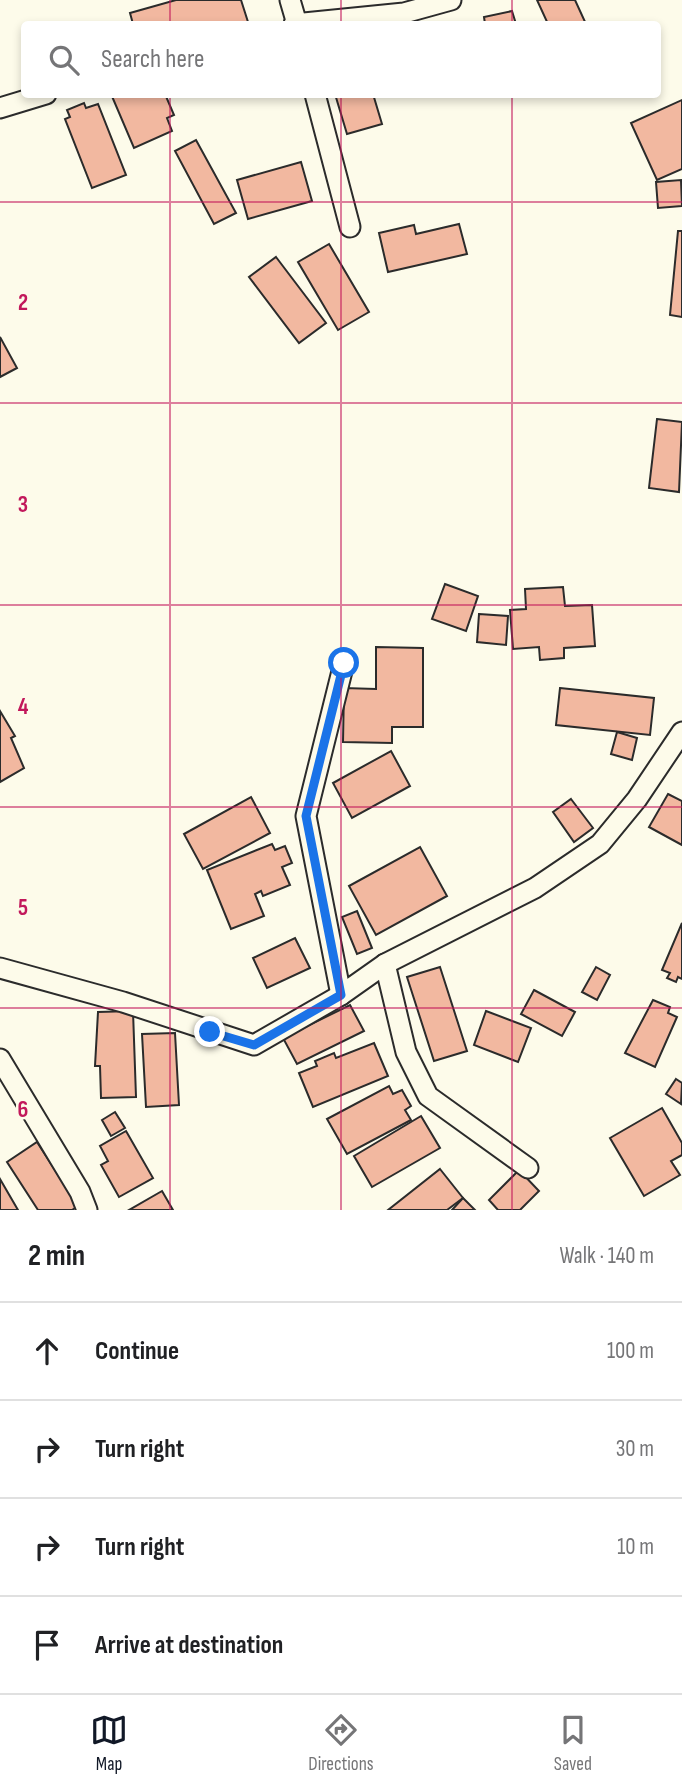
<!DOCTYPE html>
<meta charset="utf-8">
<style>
:root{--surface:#fff;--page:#f2f2f2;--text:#202124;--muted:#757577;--line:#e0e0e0;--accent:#111827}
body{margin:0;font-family:"Sofia Sans Condensed",sans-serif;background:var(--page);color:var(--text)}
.stop{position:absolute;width:21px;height:21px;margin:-16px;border:5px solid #1a73e8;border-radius:50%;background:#fff}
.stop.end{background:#1a73e8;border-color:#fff;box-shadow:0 2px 7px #0008}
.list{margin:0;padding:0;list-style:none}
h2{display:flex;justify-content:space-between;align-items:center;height:91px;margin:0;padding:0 28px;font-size:30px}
h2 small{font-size:23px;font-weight:400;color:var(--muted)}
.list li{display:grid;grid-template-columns:46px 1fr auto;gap:21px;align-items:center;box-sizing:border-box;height:98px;padding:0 28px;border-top:2px solid var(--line)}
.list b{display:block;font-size:26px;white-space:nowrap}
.list em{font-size:23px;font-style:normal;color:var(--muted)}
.icon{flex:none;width:38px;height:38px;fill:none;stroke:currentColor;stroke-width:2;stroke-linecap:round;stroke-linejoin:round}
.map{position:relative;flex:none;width:682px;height:1210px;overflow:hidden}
.search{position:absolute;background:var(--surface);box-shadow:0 4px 10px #0003;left:21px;right:21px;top:21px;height:77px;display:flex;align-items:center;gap:18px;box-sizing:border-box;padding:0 24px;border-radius:7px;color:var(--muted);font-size:26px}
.sheet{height:483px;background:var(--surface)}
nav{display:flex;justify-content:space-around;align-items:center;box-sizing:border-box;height:98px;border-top:2px solid var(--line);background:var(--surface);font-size:19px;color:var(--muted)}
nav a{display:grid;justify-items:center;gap:4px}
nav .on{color:var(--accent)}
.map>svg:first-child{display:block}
.building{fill:#f2b8a0;stroke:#2b2b2b;stroke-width:2}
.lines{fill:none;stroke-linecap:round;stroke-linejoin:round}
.street-casing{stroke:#2b2b2b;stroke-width:23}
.street{stroke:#fdfbea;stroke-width:19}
.route{stroke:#1a73e8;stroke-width:9}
.grid{fill:none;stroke:#c2185b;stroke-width:2;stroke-opacity:0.55}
.grid-label{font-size:23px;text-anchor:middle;font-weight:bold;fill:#c2185b;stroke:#fdfbea;stroke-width:5;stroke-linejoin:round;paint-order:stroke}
</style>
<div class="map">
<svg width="682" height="1210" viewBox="0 0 682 1210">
<rect width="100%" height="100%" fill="#fdfbea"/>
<g class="building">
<polygon points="176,0 241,0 248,22 238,24 133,24 130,13"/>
<polygon points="537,0 575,0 586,24 548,24"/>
<polygon points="512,11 516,24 485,24 484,17"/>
<polygon points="111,94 165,94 174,115 167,118 172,131 134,148"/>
<polygon points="335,94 373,94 382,124 347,134"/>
<polygon points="682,100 682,169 657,180 631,123"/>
<polygon points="84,103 86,108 98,104 126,175 92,188 65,119 70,117 67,110"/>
<polygon points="196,140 236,213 214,224 175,151"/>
<polygon points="301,162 312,201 248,219 237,180"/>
<polygon points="681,180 682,206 658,208 656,182"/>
<polygon points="459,224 467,254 388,272 379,233 414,225 416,234"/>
<polygon points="678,231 682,231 682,317 670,315"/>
<polygon points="329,244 369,312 338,330 298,262"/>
<polygon points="276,257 326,323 299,343 249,277"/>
<polygon points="0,337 17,368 0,377"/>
<polygon points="657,419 682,422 679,492 649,488"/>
<polygon points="445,584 478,596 466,631 432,619"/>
<polygon points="563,587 565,606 592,605 595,646 564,648 564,658 540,660 539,647 513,649 510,610 526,609 525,589"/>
<polygon points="479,614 508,616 506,645 477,642"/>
<polygon points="376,647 423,648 423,727 392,727 392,743 343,742 344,688 376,689"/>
<polygon points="560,688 654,698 650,735 556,725"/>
<polygon points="0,711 15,736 11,738 24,768 0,782"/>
<polygon points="617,732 637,738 632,760 611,754"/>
<polygon points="391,751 410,786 352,818 333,783"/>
<polygon points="668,794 682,801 682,845 649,827"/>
<polygon points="251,797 270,833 203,869 184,834"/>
<polygon points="571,799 593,828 574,842 553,812"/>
<polygon points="272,844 275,850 285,846 292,863 282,867 290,885 263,896 261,891 255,894 264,916 231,929 207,870"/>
<polygon points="420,847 447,896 376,935 349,886"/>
<polygon points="357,911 372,948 357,954 342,917"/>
<polygon points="682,923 682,979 678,977 676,982 667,978 670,973 662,970"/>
<polygon points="295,938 310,968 267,988 253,958"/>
<polygon points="440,967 467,1051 434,1061 407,977"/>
<polygon points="596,967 610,975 597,1000 582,992"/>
<polygon points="534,990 575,1012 562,1036 521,1014"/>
<polygon points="653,1000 670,1007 668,1013 677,1017 655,1067 625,1053"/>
<polygon points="350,1005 364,1031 297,1064 283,1038"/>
<polygon points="133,1011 136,1097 101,1098 100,1066 95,1066 98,1012"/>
<polygon points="486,1011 531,1028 518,1062 474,1045"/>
<polygon points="175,1033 179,1105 146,1107 142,1034"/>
<polygon points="374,1043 388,1076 313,1107 299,1073 317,1066 315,1061 334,1053 336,1058"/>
<polygon points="676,1079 682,1083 681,1104 666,1094"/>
<polygon points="389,1086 393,1094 402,1090 411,1106 405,1110 411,1120 347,1154 327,1119"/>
<polygon points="662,1108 682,1143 682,1155 671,1161 680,1175 644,1196 610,1138"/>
<polygon points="115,1112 125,1128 111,1136 102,1120"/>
<polygon points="421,1116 440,1148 372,1187 354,1156"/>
<polygon points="126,1131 153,1178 119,1197 101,1165 108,1161 100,1146"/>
<polygon points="37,1142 78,1206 72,1210 38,1210 7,1162"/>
<polygon points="440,1169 463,1198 447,1210 388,1210"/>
<polygon points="519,1170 539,1191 520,1210 498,1210 489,1200"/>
<polygon points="0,1179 18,1210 0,1210"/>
<polygon points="162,1191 173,1210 129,1210"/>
<polygon points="463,1198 475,1210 452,1210"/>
</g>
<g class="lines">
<g class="street-casing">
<g id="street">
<polyline points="290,0 297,24"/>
<polyline points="294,24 404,13 451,0"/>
<polyline points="315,94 350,227"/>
<polyline points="0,108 46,94"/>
<polyline points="385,964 406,1052 428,1096 528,1168"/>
<polyline points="0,968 123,1002 254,1045 341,995 385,964 535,888 600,844 637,799 682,732"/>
<polyline points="341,995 306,816 344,663"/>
<polyline points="0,1059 80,1192 87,1210"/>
</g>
</g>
<use href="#street" class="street"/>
</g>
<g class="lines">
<polyline class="route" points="210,1032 254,1045 341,995 306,816 344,663"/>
</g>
<path class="grid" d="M170,0v24M341,0v24M512,0v24M170,94v1116M341,94v1116M512,94v1116M0,202h682M0,403h682M0,605h682M0,807h682M0,1008h682"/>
<g class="grid-label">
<text x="23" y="310">2</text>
<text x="23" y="512">3</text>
<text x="23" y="714">4</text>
<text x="23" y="915">5</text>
<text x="23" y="1117">6</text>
</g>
</svg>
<div class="stop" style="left:344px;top:663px"></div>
<div class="stop end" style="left:210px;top:1032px"></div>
<div class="search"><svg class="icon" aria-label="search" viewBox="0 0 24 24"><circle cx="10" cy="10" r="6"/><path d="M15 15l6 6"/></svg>Search here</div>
</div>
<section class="sheet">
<h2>2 min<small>Walk · 140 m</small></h2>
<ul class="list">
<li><svg class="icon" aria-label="ahead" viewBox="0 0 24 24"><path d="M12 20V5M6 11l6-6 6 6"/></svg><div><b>Continue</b></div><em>100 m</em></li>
<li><svg class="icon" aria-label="right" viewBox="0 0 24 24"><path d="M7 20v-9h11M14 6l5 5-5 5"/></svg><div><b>Turn right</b></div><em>30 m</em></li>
<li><svg class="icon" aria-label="right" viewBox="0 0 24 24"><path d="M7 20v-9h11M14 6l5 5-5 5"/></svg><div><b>Turn right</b></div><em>10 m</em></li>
<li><svg class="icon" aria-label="arrive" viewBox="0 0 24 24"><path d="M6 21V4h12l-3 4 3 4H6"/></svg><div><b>Arrive at destination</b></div></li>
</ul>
</section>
<nav>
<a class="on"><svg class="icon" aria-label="map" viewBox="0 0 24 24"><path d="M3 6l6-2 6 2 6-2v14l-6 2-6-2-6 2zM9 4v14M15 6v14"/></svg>Map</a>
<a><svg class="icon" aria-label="directions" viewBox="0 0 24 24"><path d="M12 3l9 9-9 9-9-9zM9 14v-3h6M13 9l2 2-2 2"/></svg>Directions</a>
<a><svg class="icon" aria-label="saved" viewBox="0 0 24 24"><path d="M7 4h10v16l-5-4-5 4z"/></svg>Saved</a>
</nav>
